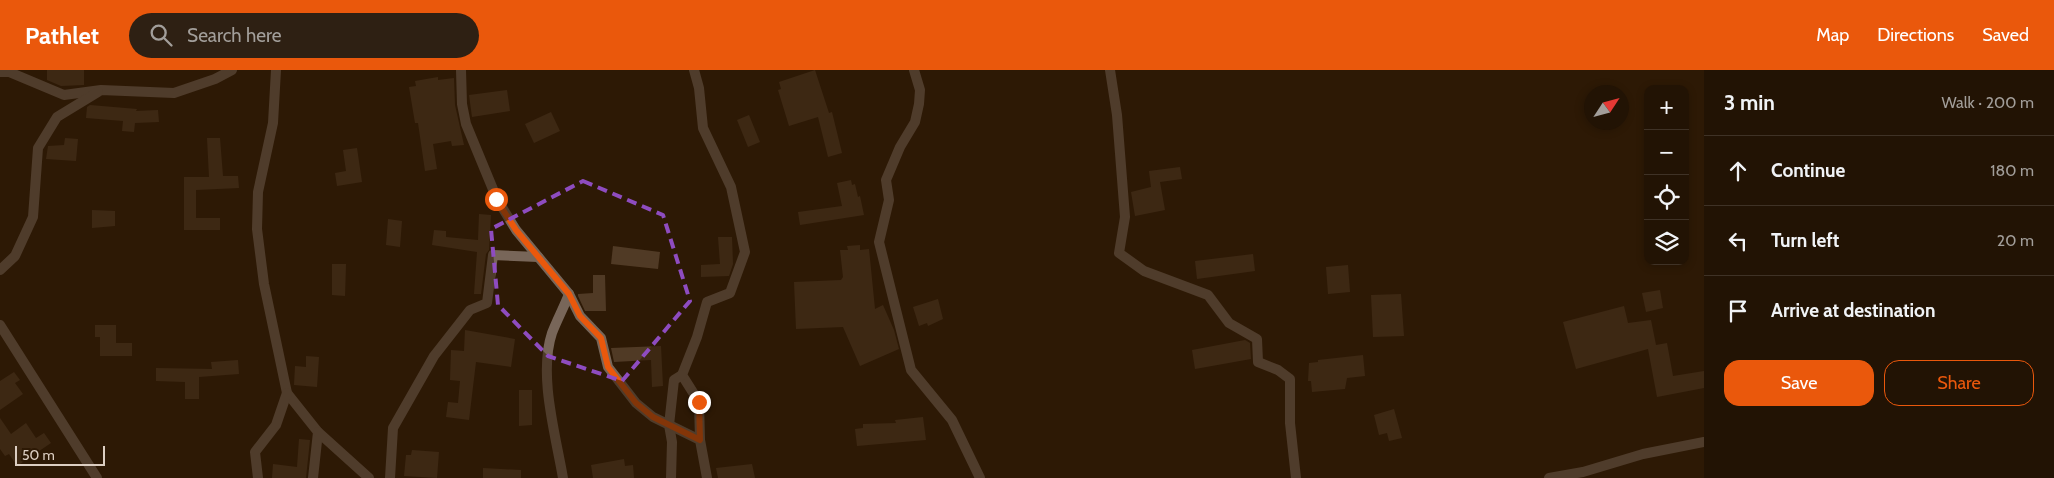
<!DOCTYPE html>
<meta charset="utf-8">
<style>
:root{--surface:#221304;--page:#2e2013;--text:#f1f3f6;--muted:#a29e9a;--line:#3f3226;--accent:#ea580c}
body{margin:0;font-family:Cabin,sans-serif;background:var(--page);color:var(--text)}
.controls{position:absolute;right:15px;top:15px;display:grid;overflow:hidden;border-radius:10px;box-shadow:0 2px 8px #0003}
.controls button{width:45px;height:45px;display:grid;place-items:center;padding:0;border:0;border-bottom:1px solid var(--line);background:var(--surface);color:var(--text);font:25px sans-serif}
.compass{position:absolute;left:1584px;top:15px;width:45px;height:45px;border-radius:50%;background:var(--surface);box-shadow:0 2px 8px #0003;rotate:54deg}
.scale{position:absolute;left:15px;bottom:12px;width:90px;box-sizing:border-box;padding-left:5px;border:2px solid #dccec2;border-top:0;font-size:14px;line-height:18px;white-space:nowrap;color:#dccec2;-webkit-text-stroke:4px #2d1905;paint-order:stroke}
.stop{position:absolute;width:15px;height:15px;margin:-11px;border:4px solid #ea580c;border-radius:50%;background:#fff}
.stop.end{background:#ea580c;border-color:#fff;box-shadow:0 1px 5px #0008}
.list{margin:0;padding:0;list-style:none}
h2{display:flex;justify-content:space-between;align-items:center;height:65px;margin:0;padding:0 20px;font-size:21px}
h2 small{font-size:16px;font-weight:400;color:var(--muted)}
.list li{display:grid;grid-template-columns:32px 1fr auto;gap:15px;align-items:center;box-sizing:border-box;height:70px;padding:0 20px;border-top:1px solid var(--line)}
.list b{display:block;font-size:19px;white-space:nowrap}
.list em{font-size:16px;font-style:normal;color:var(--muted)}
.actions{display:flex;gap:10px;padding:15px 20px}
.actions a{flex:1;padding:11px 0;border:1px solid var(--accent);border-radius:15px;text-align:center;font-size:18px;color:var(--accent)}
.actions .main{background:var(--accent);color:#fff}
.icon{flex:none;width:28px;height:28px;fill:none;stroke:currentColor;stroke-width:2;stroke-linecap:round;stroke-linejoin:round}
.map{position:relative;flex:none;width:1704px;height:408px;overflow:hidden}
header{display:flex;align-items:center;gap:30px;box-sizing:border-box;height:70px;padding:0 25px;background:var(--accent);color:#fff}
header strong{font-size:24px}
nav{display:flex;gap:28px;margin-inline-start:auto;font-size:18px}
.search{width:350px;height:45px;background:var(--page);display:flex;align-items:center;gap:12px;box-sizing:border-box;padding:0 18px;border-radius:28px;color:var(--muted);font-size:19px}
main{display:flex}
aside{flex:1;background:var(--surface)}
.map>svg:first-child{display:block}
.building{fill:#503a25}
.lines{fill:none;stroke-linecap:round;stroke-linejoin:round}
.street{stroke:#786659;stroke-width:10}
.route{stroke:#ea580c;stroke-width:6}
.marked{fill:none;stroke:#8e4cc0;stroke-width:4;stroke-dasharray:10 6;stroke-linejoin:round}
</style>
<header>
<strong>Pathlet</strong>
<div class="search"><svg class="icon" aria-label="search" viewBox="0 0 24 24"><circle cx="10" cy="10" r="6"/><path d="M15 15l6 6"/></svg>Search here</div>
<nav><a>Map</a><a>Directions</a><a>Saved</a></nav>
</header>
<main>
<div class="map">
<svg width="1704" height="408" viewBox="0 0 1704 408">
<rect width="100%" height="100%" fill="#2d1905"/>
<g class="building">
<polygon points="47,0 84,0 84,15 61,16 47,10"/>
<polygon points="815,0 829,43 832,42 842,83 828,87 818,47 789,56 778,20 781,19 779,12"/>
<polygon points="438,7 438,10 454,8 455,35 464,75 452,76 451,71 433,74 437,99 425,101 418,53 415,53 409,17 416,16 415,11"/>
<polygon points="507,20 510,41 472,47 469,25"/>
<polygon points="90,35 137,39 136,41 158,40 159,52 135,53 134,62 122,61 123,51 86,48 87,37"/>
<polygon points="551,42 560,61 534,73 525,54"/>
<polygon points="749,45 760,72 748,77 737,50"/>
<polygon points="65,68 78,69 76,91 46,89 48,76 64,75"/>
<polygon points="207,68 220,68 223,106 238,106 239,118 196,120 196,148 220,148 220,160 184,160 184,107 209,107"/>
<polygon points="357,78 362,112 337,116 335,103 346,101 343,80"/>
<polygon points="1180,97 1182,109 1160,112 1165,140 1135,146 1131,122 1151,117 1149,101"/>
<polygon points="851,110 852,115 855,114 858,127 860,126 864,145 800,155 798,142 842,136 837,113"/>
<polygon points="92,140 115,141 115,156 92,158"/>
<polygon points="479,144 491,145 489,180 486,184 481,224 474,224 477,182 432,175 434,160 446,161 446,167 478,170"/>
<polygon points="388,149 402,151 400,177 386,175"/>
<polygon points="718,167 732,167 733,194 729,206 701,207 701,195 720,194"/>
<polygon points="860,175 860,180 869,179 875,239 883,235 894,260 899,279 860,296 843,257 796,259 794,212 841,210 843,207 840,180 848,180 847,176"/>
<polygon points="613,176 660,182 658,199 611,194"/>
<polygon points="1253,184 1255,201 1197,209 1195,191"/>
<polygon points="332,194 346,194 345,226 332,225"/>
<polygon points="1348,195 1350,222 1328,224 1326,197"/>
<polygon points="593,205 605,205 606,241 585,241 578,226 578,224 593,223"/>
<polygon points="1660,220 1663,238 1646,242 1642,223"/>
<polygon points="1401,224 1404,266 1373,267 1371,225"/>
<polygon points="938,229 943,249 928,256 927,253 919,256 913,237"/>
<polygon points="1624,236 1628,253 1651,250 1656,275 1667,273 1673,306 1704,301 1704,318 1657,327 1648,279 1576,299 1563,252"/>
<polygon points="95,255 116,255 116,273 132,273 132,286 100,286 100,267 95,267"/>
<polygon points="465,260 515,269 511,297 476,292 469,350 446,347 448,332 458,333 460,311 450,310 451,280 464,281"/>
<polygon points="1245,270 1250,273 1251,289 1195,299 1192,280"/>
<polygon points="661,276 663,316 652,317 651,290 614,292 611,278"/>
<polygon points="1363,285 1365,306 1347,308 1345,319 1312,322 1311,311 1308,311 1309,293 1318,292 1318,290"/>
<polygon points="306,286 319,287 317,317 294,315 295,296 306,297"/>
<polygon points="238,290 239,304 199,307 199,329 185,329 185,312 156,311 156,298 212,299 211,292"/>
<polygon points="14,302 20,310 15,313 23,324 0,340 0,311"/>
<polygon points="519,320 532,320 532,355 519,356"/>
<polygon points="1394,339 1402,368 1389,371 1387,363 1379,365 1374,345"/>
<polygon points="923,347 926,370 857,376 855,359 863,358 863,354 896,353 895,350"/>
<polygon points="0,348 11,364 26,353 36,368 44,363 51,373 17,396 9,384 5,386 0,379"/>
<polygon points="299,369 310,370 306,408 272,408 273,394 297,397"/>
<polygon points="412,380 439,382 437,408 404,406 406,385 411,385"/>
<polygon points="624,389 625,396 633,395 634,408 593,408 591,395"/>
<polygon points="752,394 755,408 718,408 716,398"/>
<polygon points="483,398 521,400 521,408 483,408"/>
</g>
<g class="lines">
<g class="street">
<polyline points="276,0 273,53 258,122 257,159 264,214 287,323 318,362 313,408"/>
<polyline points="461,0 462,34 466,54 497,129 516,160 569,224 580,246 601,268 608,297 636,333 653,347 700,370 707,408"/>
<polyline points="694,0 699,18 703,58 731,117 745,182 730,223 707,232 697,267 682,305 699,332 700,370"/>
<polyline points="914,0 920,20 919,34 915,52 900,77 886,110 889,130 879,172 911,300 952,350 980,408"/>
<polyline points="1110,0 1117,45 1125,147 1119,183 1144,201 1208,225 1229,253 1257,269 1258,292 1278,300 1290,309 1290,353 1296,408"/>
<polyline points="0,2 9,2 64,25 101,20 174,23 215,9 232,0"/>
<polyline points="0,200 15,186 33,147 38,78 57,47 98,22"/>
<polyline points="0,255 97,408"/>
<polyline points="318,362 369,408"/>
<polyline points="258,408 255,382 276,355 287,323"/>
<polyline points="390,408 393,358 434,286 470,240 487,233 493,185 538,187"/>
<path d="M563,408c-7,-42 -25,-103 -11,-145 5,-13 12,-26 17,-39"/>
<polyline points="671,408 672,372 669,355 674,310 682,305"/>
<polyline points="1549,408 1583,402 1643,384 1704,372"/>
</g>
</g>
<g class="lines">
<polyline class="route" points="496,129 516,160 569,224 580,246 601,268 608,297 636,333 653,347 700,370 699,332"/>
</g>
<path d="M0 0H1704V408H0ZM583,111l80,34 27,86 -68,80 -74,-25 -50,-51 -7,-76z" fill="#2d1905" fill-opacity=".55" fill-rule="evenodd"/>
<path class="marked" d="M583,111l80,34 27,86 -68,80 -74,-25 -50,-51 -7,-76z"/>
</svg>
<div class="controls">
<button>+</button>
<button>−</button>
<button><svg class="icon" aria-label="locate" viewBox="0 0 24 24"><circle cx="12" cy="12" r="6"/><path d="M12 2v4M12 18v4M2 12h4M18 12h4"/></svg></button>
<button><svg class="icon" aria-label="layers" viewBox="0 0 24 24"><path d="M12 4l9 5-9 5-9-5zM3 14l9 5 9-5"/></svg></button>
</div>
<svg class="compass" viewBox="-18 -18 36 36"><path d="M0-13l5 13h-10z" fill="#e53935"/><path d="M0 13l5-13h-10z" fill="#a29e9a"/></svg>
<div class="scale">50 m</div>
<div class="stop" style="left:496px;top:129px"></div>
<div class="stop end" style="left:699px;top:332px"></div>
</div>
<aside>
<h2>3 min<small>Walk · 200 m</small></h2>
<ul class="list">
<li><svg class="icon" aria-label="ahead" viewBox="0 0 24 24"><path d="M12 20V5M6 11l6-6 6 6"/></svg><div><b>Continue</b></div><em>180 m</em></li>
<li><svg class="icon" aria-label="left" viewBox="0 0 24 24"><path d="M17 20v-9H6M10 6l-5 5 5 5"/></svg><div><b>Turn left</b></div><em>20 m</em></li>
<li><svg class="icon" aria-label="arrive" viewBox="0 0 24 24"><path d="M6 21V4h12l-3 4 3 4H6"/></svg><div><b>Arrive at destination</b></div></li>
</ul>
<div class="actions"><a class="main">Save</a><a>Share</a></div>
</aside>
</main>
